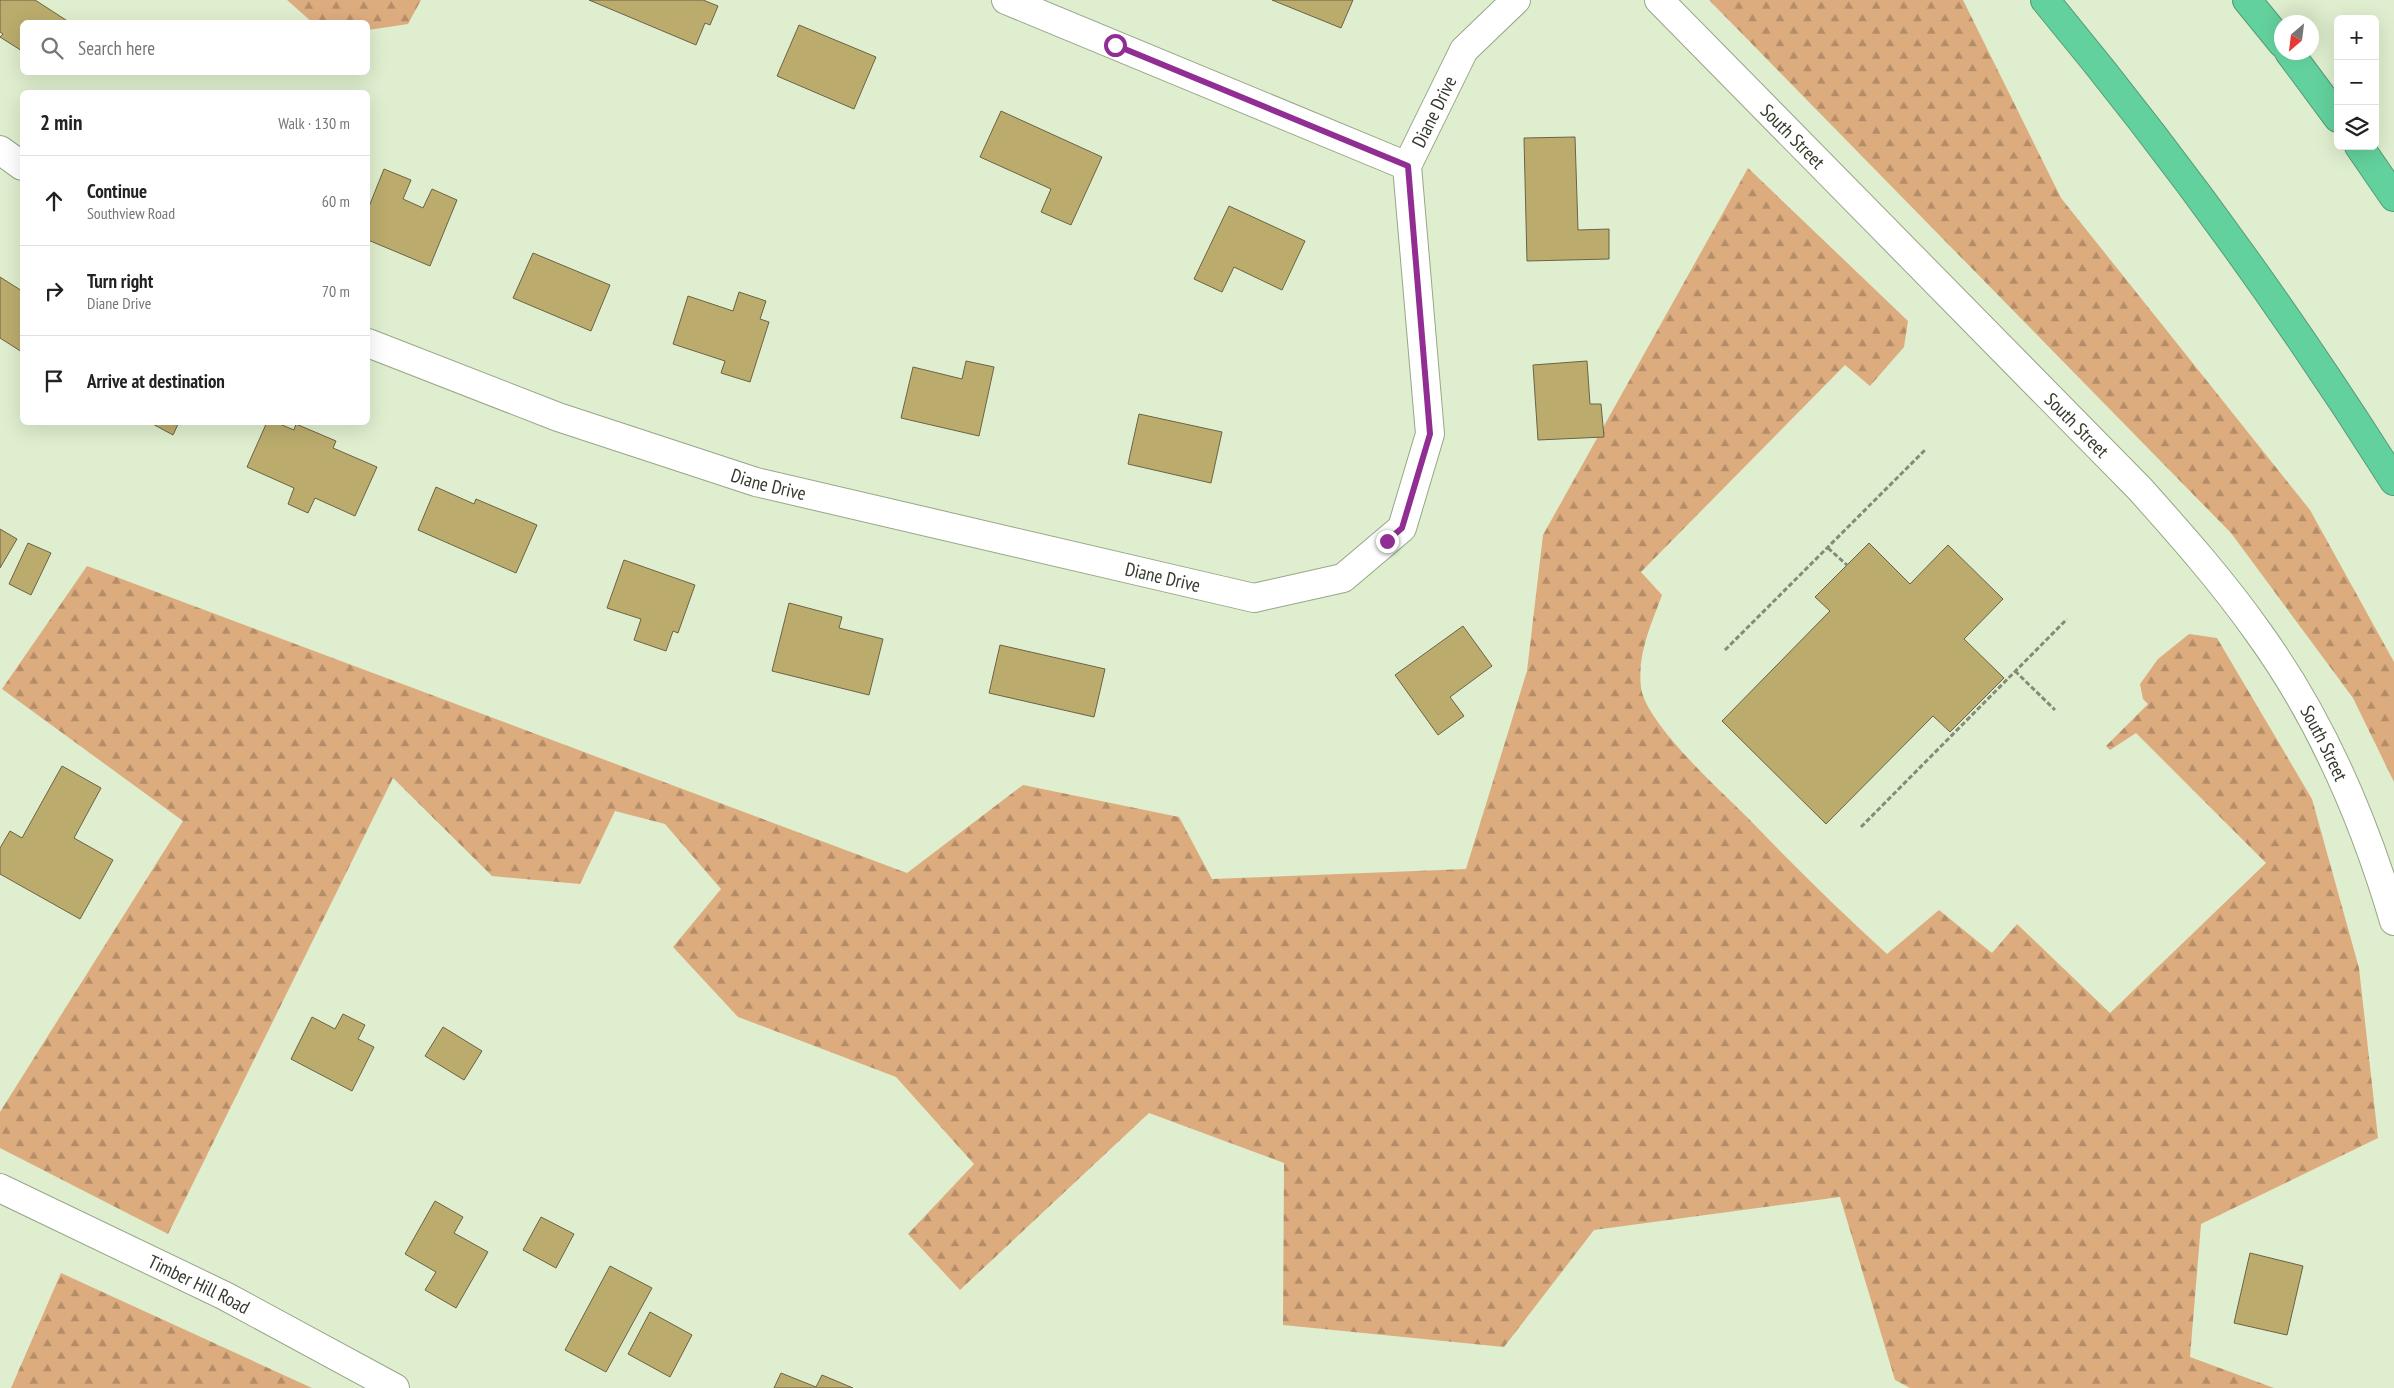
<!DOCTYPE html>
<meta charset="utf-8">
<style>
:root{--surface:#fff;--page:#f2f2f2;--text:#222;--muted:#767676;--line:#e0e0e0}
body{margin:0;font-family:"PT Sans Narrow",sans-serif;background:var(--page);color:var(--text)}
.controls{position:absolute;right:15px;top:15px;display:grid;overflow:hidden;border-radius:8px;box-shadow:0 5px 20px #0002}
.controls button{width:45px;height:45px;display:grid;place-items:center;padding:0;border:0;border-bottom:1px solid var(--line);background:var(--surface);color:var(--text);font:25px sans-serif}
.compass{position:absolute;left:2274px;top:15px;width:45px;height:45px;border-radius:50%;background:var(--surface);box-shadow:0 5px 20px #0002;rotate:208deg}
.stop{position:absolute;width:15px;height:15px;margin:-11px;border:4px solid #912e94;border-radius:50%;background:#fff}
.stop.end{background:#912e94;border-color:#fff;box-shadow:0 1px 5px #0008}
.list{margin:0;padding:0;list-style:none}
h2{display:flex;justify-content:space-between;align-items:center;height:65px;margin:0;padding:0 20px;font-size:21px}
h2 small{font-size:16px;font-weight:400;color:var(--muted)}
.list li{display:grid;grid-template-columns:32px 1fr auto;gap:15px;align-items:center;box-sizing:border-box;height:90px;padding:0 20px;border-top:1px solid var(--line)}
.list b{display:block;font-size:19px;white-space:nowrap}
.list p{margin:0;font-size:16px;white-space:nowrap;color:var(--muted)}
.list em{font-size:16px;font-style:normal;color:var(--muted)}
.icon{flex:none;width:28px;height:28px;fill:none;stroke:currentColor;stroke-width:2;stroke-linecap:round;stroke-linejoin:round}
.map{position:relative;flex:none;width:2394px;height:1388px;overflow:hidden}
.search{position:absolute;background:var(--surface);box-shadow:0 5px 20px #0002;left:20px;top:20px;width:350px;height:55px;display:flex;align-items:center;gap:12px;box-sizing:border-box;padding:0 18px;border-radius:8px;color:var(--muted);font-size:19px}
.panel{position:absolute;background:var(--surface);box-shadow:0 5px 20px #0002;left:20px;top:90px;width:350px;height:335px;border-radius:8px}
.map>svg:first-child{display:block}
.forest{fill:url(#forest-firs)}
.building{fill:#bbac6d;stroke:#6b6345}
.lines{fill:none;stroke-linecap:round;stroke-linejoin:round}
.minor-casing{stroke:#97a687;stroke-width:30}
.motorway-casing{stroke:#539c76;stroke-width:30}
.path{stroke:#828c76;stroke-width:3;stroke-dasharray:5 2.5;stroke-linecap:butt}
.minor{stroke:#fff;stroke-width:28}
.motorway{stroke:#63d19d;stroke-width:28}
.route{stroke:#912e94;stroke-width:6}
.labels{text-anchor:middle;stroke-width:4.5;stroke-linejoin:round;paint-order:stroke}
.street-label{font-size:19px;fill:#343a2d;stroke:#fff}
</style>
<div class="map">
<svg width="2394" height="1388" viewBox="0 0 2394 1388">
<defs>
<pattern id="forest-firs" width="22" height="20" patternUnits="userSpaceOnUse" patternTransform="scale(1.25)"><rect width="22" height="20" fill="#ddac7e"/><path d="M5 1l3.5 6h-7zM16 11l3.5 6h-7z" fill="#b48d68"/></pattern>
</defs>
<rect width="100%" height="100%" fill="#dfeece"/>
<g class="forest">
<polygon points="287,0 421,0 408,24 368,30 368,22 312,22"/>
<polygon points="1709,0 1963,0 2061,198 2310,510 2394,662 2394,782 2353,698 2231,533"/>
<path d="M1748,168l160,153 -4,26 -34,39 -25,-21 -204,207 21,23c-11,30 -25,59 -21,92 4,36 80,104 107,131 45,47 91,92 139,136l52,-44 53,43 25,-29 93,89 156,-150 -130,-130 -26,17 -4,-4 42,-42 -5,-5 -3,-15 18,-25 31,-25 28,4 95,161 47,169 19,170 -177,86 -11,133 84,31h-364l-15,-8 -55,-183 -246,33 -90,117 -221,-22 1,-162 -135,-50 -189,177 -52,-56 66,-70 -78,-87 -158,-60 -65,-70 48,-58 -56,-65 -50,-13 -35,73 -88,-8 -99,-98 -225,456 -168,-86v-36l183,-291 -181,-132 85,-123 820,307 116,-88 156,32 33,62 254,-10 61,-198 16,-136z"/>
<polygon points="61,1273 312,1388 11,1388"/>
</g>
<g class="building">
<polygon points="0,0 35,0 69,22 22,22 22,51 0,37 3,34 0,32"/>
<polygon points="589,0 703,0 718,6 710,25 705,23 696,45"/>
<polygon points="1272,0 1353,0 1341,28"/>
<polygon points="799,25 876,57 854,109 777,76"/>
<polygon points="1001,111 1102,157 1071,225 1041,212 1051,189 980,157"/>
<polygon points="1575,137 1578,230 1609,229 1609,259 1527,261 1524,138"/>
<polygon points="384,169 411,180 403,199 423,208 432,189 457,200 430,266 368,240 368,209"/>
<polygon points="1229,206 1305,241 1282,290 1234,267 1222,292 1194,279"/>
<polygon points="533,253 610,285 591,331 513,298"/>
<polygon points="0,277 22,291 22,352 0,338"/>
<polygon points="739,292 766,301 760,319 769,322 750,382 721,373 725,361 673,344 688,296 733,311"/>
<polygon points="966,361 994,367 979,436 901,418 913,367 962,379"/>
<polygon points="1587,361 1590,404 1601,404 1604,437 1538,440 1533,365"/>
<polygon points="1139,414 1222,432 1211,483 1128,464"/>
<polygon points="149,422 179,422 173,435"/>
<polygon points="267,422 275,422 294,430 296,424 336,441 333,448 377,467 355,516 315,498 308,513 288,504 294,488 247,467"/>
<polygon points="436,487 474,504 476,499 537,525 516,573 418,530"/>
<polygon points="0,529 17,539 0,568"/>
<polygon points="28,543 51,553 31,595 9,584"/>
<polygon points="1869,543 1910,584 1948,545 2003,599 1964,639 2004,678 1950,732 1933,716 1826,824 1722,721 1830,611 1815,597"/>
<polygon points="624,560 695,585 678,633 673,631 666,651 634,640 641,619 607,608"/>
<polygon points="789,603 842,617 839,628 883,639 869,695 772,671"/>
<polygon points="1463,626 1492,666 1450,697 1464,716 1438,735 1395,675"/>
<polygon points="1000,645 1105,669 1094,717 989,693"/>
<polygon points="62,766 101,788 74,838 113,860 80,919 0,874 0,848 10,831 22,838"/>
<polygon points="343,1014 365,1025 358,1039 374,1047 352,1091 291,1059 312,1017 335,1029"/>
<polygon points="443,1027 482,1051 464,1080 425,1056"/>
<polygon points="435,1201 463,1217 454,1233 488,1252 456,1308 425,1290 436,1272 405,1254"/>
<polygon points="541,1217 574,1234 556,1268 523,1250"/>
<polygon points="2250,1253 2303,1266 2287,1335 2234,1323"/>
<polygon points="610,1266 652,1288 606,1372 565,1350"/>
<polygon points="650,1312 692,1335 670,1377 628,1354"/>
<polygon points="781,1373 816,1387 822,1375 853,1388 774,1388"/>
</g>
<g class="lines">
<g class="minor-casing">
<g id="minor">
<polyline points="1006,0 1407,166"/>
<path id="s1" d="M1659,0l481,489c41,46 82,92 118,143 63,87 106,187 136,289"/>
<polyline points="0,150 22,166"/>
<path id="s2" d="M368,343l190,74 198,65 498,116 89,-20 59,-50 28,-94 -23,-268 57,-116 52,-50"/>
<path id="s3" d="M0,1188l225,108 170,92"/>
</g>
</g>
<g class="motorway-casing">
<g id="motorway">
<path d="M2045,0c127,153 243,313 349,481"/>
<polyline points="2247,0 2282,43"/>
<polyline points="2289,52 2338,118"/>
<polyline points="2359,146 2394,197"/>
</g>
</g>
<g class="path">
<polyline points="1828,548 1847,565"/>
<polyline points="1725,650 1925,450"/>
<polyline points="2015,671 2055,710"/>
<polyline points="1861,827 2067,619"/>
</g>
<use href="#minor" class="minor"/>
<use href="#motorway" class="motorway"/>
</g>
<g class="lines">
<polyline class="route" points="1115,45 1408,166 1430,434 1402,528 1387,541"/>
</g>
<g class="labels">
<g class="street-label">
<text dy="7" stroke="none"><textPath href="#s2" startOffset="1520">Diane Drive</textPath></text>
<text dy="7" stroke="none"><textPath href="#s1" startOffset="191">South Street</textPath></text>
<text dy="7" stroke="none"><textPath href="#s1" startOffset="596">South Street</textPath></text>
<text dy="7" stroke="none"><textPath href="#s2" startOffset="425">Diane Drive</textPath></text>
<text dy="7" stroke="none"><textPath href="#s2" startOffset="830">Diane Drive</textPath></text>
<text dy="7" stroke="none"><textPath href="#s1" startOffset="1001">South Street</textPath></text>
<text dy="7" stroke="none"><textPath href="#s3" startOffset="221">Timber Hill Road</textPath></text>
</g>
</g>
</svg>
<div class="controls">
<button>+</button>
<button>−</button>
<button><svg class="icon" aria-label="layers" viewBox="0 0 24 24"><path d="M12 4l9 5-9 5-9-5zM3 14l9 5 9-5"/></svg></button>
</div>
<svg class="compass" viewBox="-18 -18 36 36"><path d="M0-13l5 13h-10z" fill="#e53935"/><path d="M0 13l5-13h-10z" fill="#767676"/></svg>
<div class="stop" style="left:1115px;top:45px"></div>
<div class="stop end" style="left:1387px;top:541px"></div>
<div class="search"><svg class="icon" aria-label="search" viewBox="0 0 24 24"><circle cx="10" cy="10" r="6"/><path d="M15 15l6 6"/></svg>Search here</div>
<section class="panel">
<h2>2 min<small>Walk · 130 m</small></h2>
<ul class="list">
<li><svg class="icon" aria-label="ahead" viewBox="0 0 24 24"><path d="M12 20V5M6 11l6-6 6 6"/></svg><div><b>Continue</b><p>Southview Road</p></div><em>60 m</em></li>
<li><svg class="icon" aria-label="right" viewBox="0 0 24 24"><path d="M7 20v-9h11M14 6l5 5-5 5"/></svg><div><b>Turn right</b><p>Diane Drive</p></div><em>70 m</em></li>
<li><svg class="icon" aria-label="arrive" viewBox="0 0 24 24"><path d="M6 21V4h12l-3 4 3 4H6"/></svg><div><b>Arrive at destination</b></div></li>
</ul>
</section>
</div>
